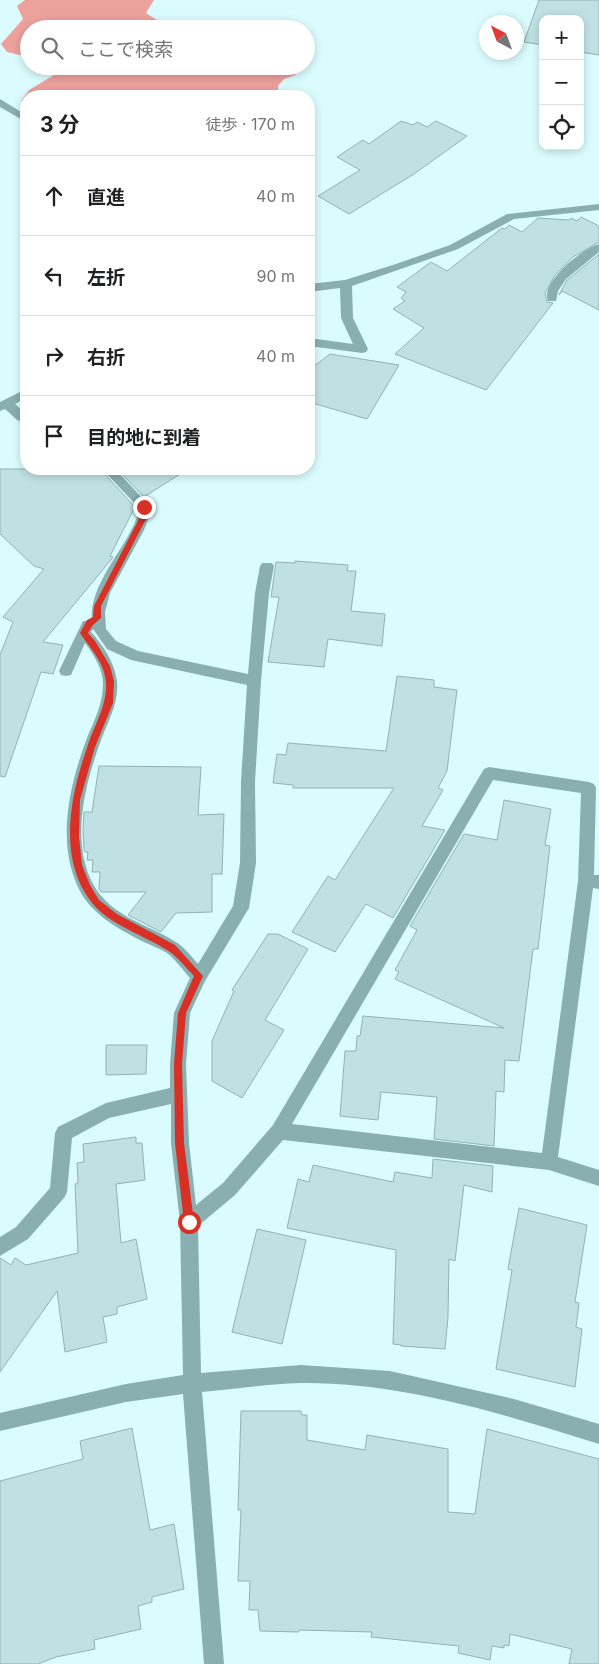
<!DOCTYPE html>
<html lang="ja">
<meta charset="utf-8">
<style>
:root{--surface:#fff;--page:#f6f6f6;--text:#202124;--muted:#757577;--line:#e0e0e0}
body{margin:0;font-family:Inter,"Noto Sans JP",sans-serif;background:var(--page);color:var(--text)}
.controls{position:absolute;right:15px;top:15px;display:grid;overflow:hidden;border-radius:10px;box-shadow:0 2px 8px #0003}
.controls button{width:45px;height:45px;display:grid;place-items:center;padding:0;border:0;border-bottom:1px solid var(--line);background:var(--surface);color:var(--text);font:25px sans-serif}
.compass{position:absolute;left:479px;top:15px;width:45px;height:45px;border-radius:50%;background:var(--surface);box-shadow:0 2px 8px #0003;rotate:319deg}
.stop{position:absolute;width:15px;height:15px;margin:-11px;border:4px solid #d93025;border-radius:50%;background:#fff}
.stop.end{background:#d93025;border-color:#fff;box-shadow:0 1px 5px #0008}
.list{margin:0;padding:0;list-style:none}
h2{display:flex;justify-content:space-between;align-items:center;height:65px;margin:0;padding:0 20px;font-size:21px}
h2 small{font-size:16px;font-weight:400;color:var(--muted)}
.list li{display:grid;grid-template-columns:32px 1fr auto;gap:15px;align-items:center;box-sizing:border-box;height:80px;padding:0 20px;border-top:1px solid var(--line)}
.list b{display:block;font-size:19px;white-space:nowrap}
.list em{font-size:16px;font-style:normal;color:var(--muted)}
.icon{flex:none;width:28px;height:28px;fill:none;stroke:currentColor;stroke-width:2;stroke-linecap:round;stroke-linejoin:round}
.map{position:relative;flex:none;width:599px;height:1664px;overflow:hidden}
.search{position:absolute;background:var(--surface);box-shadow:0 2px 8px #0003;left:20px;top:20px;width:295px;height:55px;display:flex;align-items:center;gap:12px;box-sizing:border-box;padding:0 18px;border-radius:28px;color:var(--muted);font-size:19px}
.panel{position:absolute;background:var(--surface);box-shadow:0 2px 8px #0003;left:20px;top:90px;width:295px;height:385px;border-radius:20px}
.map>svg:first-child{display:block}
.forest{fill:#eda19d}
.building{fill:#c0e1e3;stroke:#92b2b4}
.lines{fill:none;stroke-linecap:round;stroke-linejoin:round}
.minor{fill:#89afb0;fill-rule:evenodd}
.route{fill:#d93025}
</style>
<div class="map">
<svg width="599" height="1664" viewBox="0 0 599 1664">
<rect width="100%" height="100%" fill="#dbfcfe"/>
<g class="forest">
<polygon points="25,0 154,0 146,13 171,29 29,29 29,57 7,52 1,44 23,19 17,6"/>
<polygon points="59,66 289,66 296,75 284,79 278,86 279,96 26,96 26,103 21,101 29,90 59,72"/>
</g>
<g class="building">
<polygon points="539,0 599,0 599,55 580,52 580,19 543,19 543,45 524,42"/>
<polygon points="401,121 413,125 417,122 427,127 436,121 467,136 414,174 349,214 318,196 360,170 337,157 363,140 369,144"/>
<polygon points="581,217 599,226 599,242 573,257 555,275 545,293 547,302 553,303 486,390 395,354 424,328 393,309 405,301 401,298 406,292 397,287 431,262 447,271 502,228 505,229 509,225 522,232 538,218 569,220 571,218 577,221"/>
<polygon points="599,254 599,310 562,291 559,295 567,280"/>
<polygon points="330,354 399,365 367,419 309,402 309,370"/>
<polygon points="0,469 100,469 135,507 110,556 113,557 110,561 43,642 63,645 53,674 41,672 5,777 0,776 0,655 13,622 3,617 44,569 34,566 0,534"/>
<polygon points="117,469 188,469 144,497"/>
<polygon points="295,561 348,565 347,571 356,571 351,611 385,614 382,646 328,639 324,667 268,662 279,597 271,597 276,562 295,563"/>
<polygon points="397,676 434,680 434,687 457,690 447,771 438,788 443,790 422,826 445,830 393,918 366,904 335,952 292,932 328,876 335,880 394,788 293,788 293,785 273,783 277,754 286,755 288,743 386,751"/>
<polygon points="99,766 201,767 198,815 224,814 222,874 212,874 212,912 176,913 161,932 128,915 146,892 101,892 99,889 100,872 92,872 93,860 87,860 88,852 85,852 84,849 83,831 84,812 92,812"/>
<polygon points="504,800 551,809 545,845 550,846 538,949 533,949 519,1061 505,1060 504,1092 496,1091 494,1146 434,1139 437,1097 381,1092 378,1120 340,1116 345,1051 356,1051 357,1036 360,1036 363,1016 504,1028 395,979 399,972 395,970 417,930 410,926 464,834 497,840"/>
<polygon points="268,934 278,934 308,949 265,1020 284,1030 242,1098 212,1081 212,1041 234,991 232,990"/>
<polygon points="106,1045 147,1045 146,1074 106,1075"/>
<polygon points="136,1137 136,1143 142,1143 145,1180 116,1184 121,1243 136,1239 147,1299 117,1307 117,1314 103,1317 107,1342 65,1352 57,1291 0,1372 0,1258 11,1265 15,1258 26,1265 78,1253 75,1184 78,1183 77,1163 84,1162 83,1144"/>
<polygon points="433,1159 493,1166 492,1192 464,1185 455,1261 449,1259 448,1317 445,1349 401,1346 401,1345 393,1344 396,1250 287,1228 298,1179 309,1182 313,1165 393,1182 395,1172 432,1178"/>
<polygon points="519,1208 587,1225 575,1302 579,1303 576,1327 582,1329 575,1387 496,1369 512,1270 508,1269"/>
<polygon points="257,1229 306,1240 282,1344 232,1332"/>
<polygon points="241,1411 301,1411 302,1415 307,1415 307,1440 365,1450 367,1435 448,1449 448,1512 475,1514 487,1429 599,1459 599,1664 569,1664 572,1649 510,1634 509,1646 504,1645 504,1648 492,1646 490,1660 458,1653 459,1646 371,1637 372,1632 299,1630 299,1632 260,1631 258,1610 249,1610 250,1581 238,1581 241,1510 238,1510"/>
<polygon points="132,1428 150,1530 174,1524 184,1589 152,1597 152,1602 138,1606 141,1629 94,1640 95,1649 56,1657 38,1664 0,1664 0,1481 83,1459 80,1441"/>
</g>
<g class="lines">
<g class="minor">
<polygon points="0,99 26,115 26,122 0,107"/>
<polygon points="599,204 599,210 514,219 458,249 352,286 353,318 368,349 366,352 362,353 309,346 309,338 353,344 341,318 340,288 309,292 309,284 345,280 396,264 450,245 507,214"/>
<path d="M599,244v8l-33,27 -8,12 -2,10h-8c-8,-19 35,-53 51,-57z"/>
<polygon points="26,389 26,398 15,404 26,414 26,423 17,420 5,409 0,411 0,402"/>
<path d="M102,469h13l36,38v5l-7,18 -34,63 -5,19 1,17 10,12 22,10 110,23 7,-81 5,-27 2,-3h10l2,3 -5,27 -8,88 -6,101 1,81 -7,45 -44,73 -15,32 -4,51 3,79 7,62 27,-22 50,-58 211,-356 5,-2 100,15 5,2 2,4 -2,87h5v14l-6,-1 -35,269 41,13v16l-50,-16 -266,-30 -48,55 -37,31 3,147 100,-8 89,6 124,28 85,25v20c-96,-30 -197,-62 -298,-61 -33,1 -66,6 -99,9l22,272h-20l-21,-270 -57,8 -126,29v-18l126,-29 57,-9 -3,-153 -9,-79v-39l-62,14 -37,20 -5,54 -3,6 -36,41 -28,17v-19l16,-10 34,-39 5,-55 3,-6 48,-24 64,-15v-24l4,-51 16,-35c-7,-8 -14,-18 -23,-25 -6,-4 -14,-7 -21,-10 -24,-12 -51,-26 -65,-50 -26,-48 -12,-107 6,-155 7,-17 16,-34 16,-54 0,-15 -9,-29 -18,-41l-14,32 -5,1 -5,-1 -2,-4 24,-50h9c-3,-29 21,-59 35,-83 5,-9 11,-20 12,-30zM93,629l14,20 24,11 116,25 -6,97 -1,81 -7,43 -35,58c-7,-8 -13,-16 -22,-22 -28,-18 -65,-25 -83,-58 -23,-43 -8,-100 8,-144 7,-19 18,-37 16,-58 -2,-19 -14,-37 -26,-50zM493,780l88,13 -3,88 -36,272 -250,-29z"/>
</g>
</g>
<path class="route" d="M142,506l6,1 -1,10 -46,89v12l-8,7 -5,8 7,8 15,25 4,15 -1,22 -18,44 -15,53 -1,37 3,28 8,20 9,15 18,14 58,31 28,31 -17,37 -4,51 2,79 10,79 -5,5 -5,-5 -9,-79 -1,-79 4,-51 16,-37c-8,-8 -17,-20 -27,-26 -22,-14 -58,-26 -74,-46 -36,-44 -23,-108 -6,-156 7,-23 20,-41 19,-65 -1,-20 -16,-35 -26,-50l7,-13 6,-3 1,-11 46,-89z"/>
</svg>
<div class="controls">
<button>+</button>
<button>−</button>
<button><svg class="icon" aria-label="locate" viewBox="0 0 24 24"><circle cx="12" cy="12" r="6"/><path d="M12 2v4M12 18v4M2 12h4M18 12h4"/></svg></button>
</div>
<svg class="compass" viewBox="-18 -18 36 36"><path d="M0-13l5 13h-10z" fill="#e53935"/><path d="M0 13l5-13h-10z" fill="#757577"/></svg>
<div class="stop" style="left:189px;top:1222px"></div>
<div class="stop end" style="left:144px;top:507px"></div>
<div class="search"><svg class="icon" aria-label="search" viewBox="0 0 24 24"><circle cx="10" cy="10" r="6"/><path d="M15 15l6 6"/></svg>ここで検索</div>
<section class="panel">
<h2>3 分<small>徒歩 · 170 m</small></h2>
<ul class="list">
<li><svg class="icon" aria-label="ahead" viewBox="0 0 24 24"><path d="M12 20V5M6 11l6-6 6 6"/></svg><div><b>直進</b></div><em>40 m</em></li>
<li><svg class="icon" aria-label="left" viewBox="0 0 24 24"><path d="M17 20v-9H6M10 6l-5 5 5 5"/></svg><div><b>左折</b></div><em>90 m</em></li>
<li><svg class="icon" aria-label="right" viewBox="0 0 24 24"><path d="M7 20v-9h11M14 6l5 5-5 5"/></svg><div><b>右折</b></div><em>40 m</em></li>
<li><svg class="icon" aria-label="arrive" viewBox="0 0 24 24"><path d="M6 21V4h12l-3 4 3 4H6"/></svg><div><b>目的地に到着</b></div></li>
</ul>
</section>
</div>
